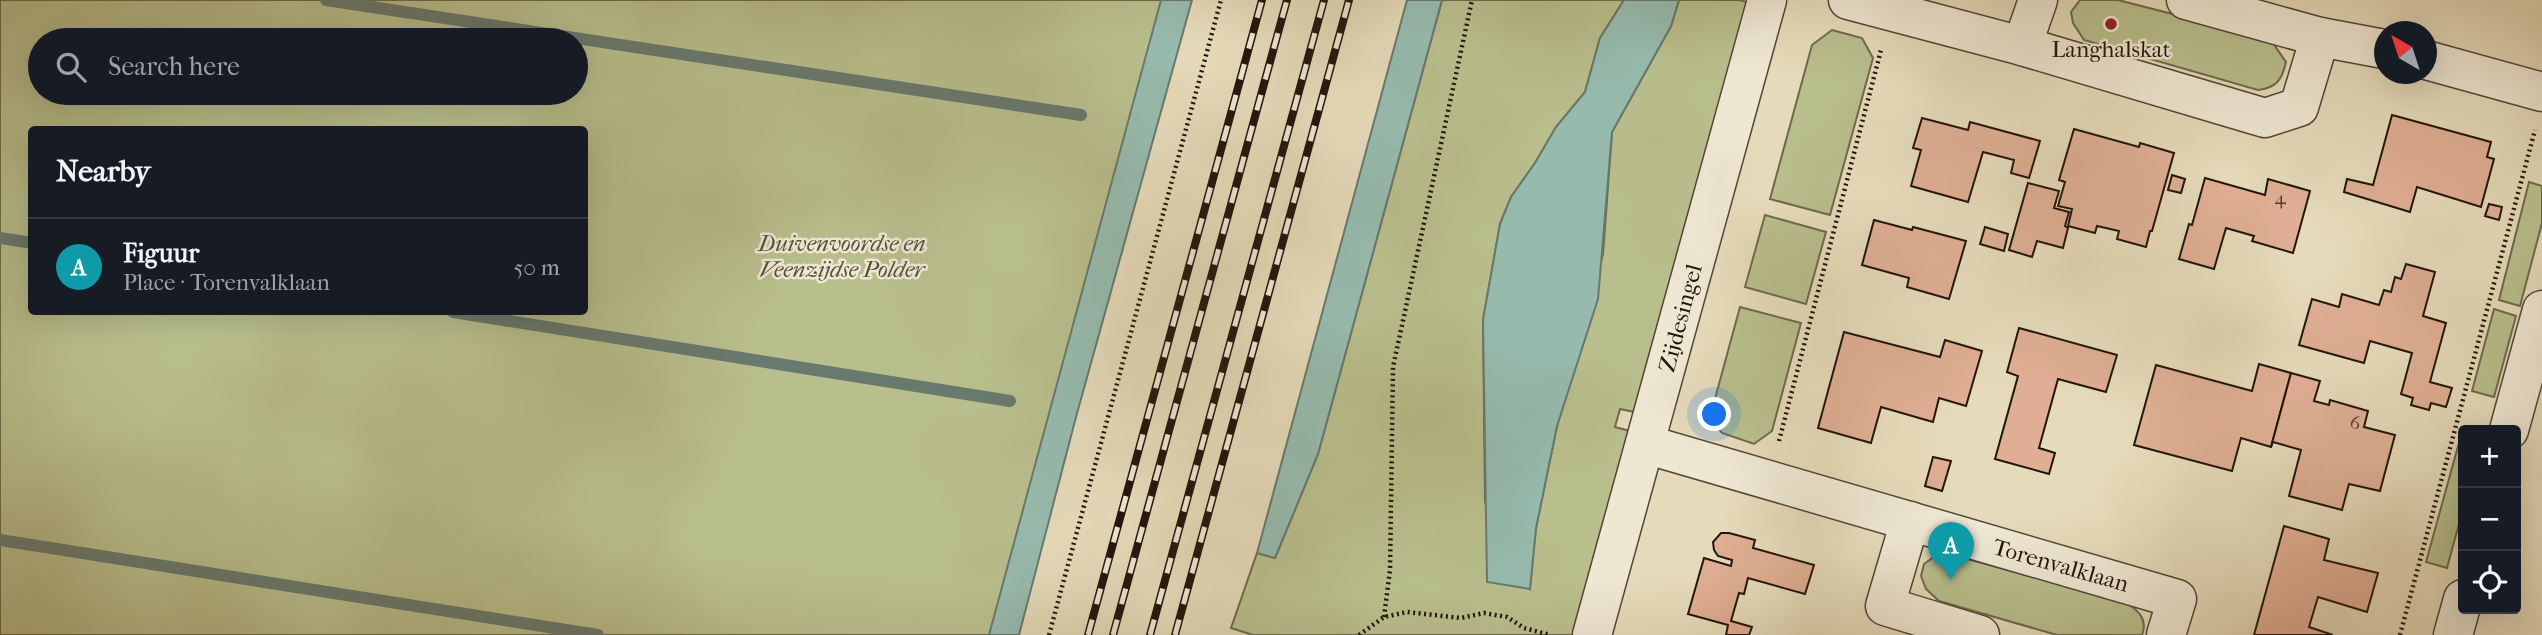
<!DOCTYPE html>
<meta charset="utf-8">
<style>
:root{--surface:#171b24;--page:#242831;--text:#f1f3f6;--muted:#9ea1a6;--line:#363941;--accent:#2563eb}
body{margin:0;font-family:"IM FELL French Canon",serif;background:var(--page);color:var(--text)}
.controls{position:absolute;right:21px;bottom:21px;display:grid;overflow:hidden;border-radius:7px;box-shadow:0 7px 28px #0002}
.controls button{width:63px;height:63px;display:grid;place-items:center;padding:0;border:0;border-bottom:2px solid var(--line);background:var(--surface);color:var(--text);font:35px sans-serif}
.compass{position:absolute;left:2374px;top:21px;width:63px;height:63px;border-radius:50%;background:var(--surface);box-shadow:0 7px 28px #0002;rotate:321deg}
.you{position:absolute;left:1715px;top:415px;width:24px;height:24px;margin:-18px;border:5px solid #fff;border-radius:50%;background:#1a73e8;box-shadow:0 0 0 10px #1a73e833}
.badge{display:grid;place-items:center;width:46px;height:46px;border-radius:50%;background:var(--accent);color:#fff;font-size:23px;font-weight:700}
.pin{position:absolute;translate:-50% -58px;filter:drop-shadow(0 2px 4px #0008)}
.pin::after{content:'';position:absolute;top:37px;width:24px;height:21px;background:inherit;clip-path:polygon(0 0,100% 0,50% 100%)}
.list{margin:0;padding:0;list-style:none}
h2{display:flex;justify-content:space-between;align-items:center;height:91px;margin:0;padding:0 28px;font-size:30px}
h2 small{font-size:23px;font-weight:400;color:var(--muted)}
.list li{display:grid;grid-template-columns:46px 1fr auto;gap:21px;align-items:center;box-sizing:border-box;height:98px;padding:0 28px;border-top:2px solid var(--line)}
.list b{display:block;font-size:26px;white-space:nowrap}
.list p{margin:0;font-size:23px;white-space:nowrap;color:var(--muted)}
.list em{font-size:23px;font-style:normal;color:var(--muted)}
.icon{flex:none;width:38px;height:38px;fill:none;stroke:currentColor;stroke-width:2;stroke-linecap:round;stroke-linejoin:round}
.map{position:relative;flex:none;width:2542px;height:635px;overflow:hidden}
.search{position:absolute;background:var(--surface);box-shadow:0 7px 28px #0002;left:28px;top:28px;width:560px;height:77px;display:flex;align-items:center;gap:18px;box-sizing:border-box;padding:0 24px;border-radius:38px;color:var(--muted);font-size:26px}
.panel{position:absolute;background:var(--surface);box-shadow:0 7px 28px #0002;left:28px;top:126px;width:560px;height:189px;border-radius:7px}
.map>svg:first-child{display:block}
.green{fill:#b8be8c;stroke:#6d6a4c;stroke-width:2;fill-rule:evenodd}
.water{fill:#96bbae;stroke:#68796e;stroke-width:2}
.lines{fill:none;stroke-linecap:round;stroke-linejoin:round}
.stream{stroke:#68796e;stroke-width:12}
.building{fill:#dfae94;stroke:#22150d;stroke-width:2}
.minor-casing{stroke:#534638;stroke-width:41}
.path{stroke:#22150d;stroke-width:4.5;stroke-dasharray:2 3.5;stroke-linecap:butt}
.minor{stroke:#eee7d2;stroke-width:38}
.rail-casing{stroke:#22150d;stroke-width:8}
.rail{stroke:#eee7d2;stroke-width:5;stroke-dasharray:16;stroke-linecap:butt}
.poi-dot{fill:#8f2418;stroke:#eee7d2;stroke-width:2.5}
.labels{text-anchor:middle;stroke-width:5;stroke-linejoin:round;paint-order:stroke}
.number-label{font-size:19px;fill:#513b2f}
.poi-label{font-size:23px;fill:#22150d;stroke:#eee7d2}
.park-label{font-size:23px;font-style:italic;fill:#565039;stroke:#eee7d2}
.street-label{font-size:23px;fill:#22150d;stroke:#eee7d2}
</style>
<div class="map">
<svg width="2542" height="635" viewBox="0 0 2542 635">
<rect width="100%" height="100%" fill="#e5dab9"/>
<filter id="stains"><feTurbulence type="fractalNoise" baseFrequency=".00286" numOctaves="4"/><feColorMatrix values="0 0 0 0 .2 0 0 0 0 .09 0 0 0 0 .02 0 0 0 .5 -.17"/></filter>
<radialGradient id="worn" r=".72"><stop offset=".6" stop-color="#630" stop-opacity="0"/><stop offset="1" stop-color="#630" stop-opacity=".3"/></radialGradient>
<g class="green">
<path d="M0,0h1176l-169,635h-1007zM40,40h536v53h-536zM32,130h552v182h-552z"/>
<polygon points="1442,0 1624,0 1600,38 1585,92 1556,127 1535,163 1511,197 1500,224 1483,320 1485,502 1530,588 1536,528 1557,426 1573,373 1603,254 1612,132 1671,26 1679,0 1739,0 1751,3 1639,413 1620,409 1615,427 1634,432 1578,635 1253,635 1231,628 1257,553 1275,558 1318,454"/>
<path d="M2080,0h38l152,39 16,23c-4,18 -10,26 -28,28l-174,-50 -11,-17 -2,-11z"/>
<polygon points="1832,30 1862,38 1873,58 1830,215 1770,199 1812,45"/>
<polygon points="2529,182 2542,186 2542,223 2520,306 2499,300"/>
<polygon points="1765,215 1826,232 1806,304 1745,287"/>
<polygon points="1740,307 1801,323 1772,431 1754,444 1722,433 1710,417"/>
<polygon points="2494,309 2516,316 2494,397 2472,391"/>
<polygon points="2460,439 2463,440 2463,509 2447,568 2426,562"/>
<path d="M1953,555l174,48c12,8 21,17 15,32h-85l-118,-34 -13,-12 -5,-13 3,-12 11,-8z"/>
</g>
<g class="water">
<polygon points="1161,0 1192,0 1076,417 1019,635 989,635"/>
<polygon points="1407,0 1442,0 1318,454 1275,558 1257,553"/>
<polygon points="1624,0 1679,0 1671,26 1612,132 1598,299 1557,426 1536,528 1530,589 1487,582 1483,320 1500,224 1511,197 1535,163 1556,127 1585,92 1600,38"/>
</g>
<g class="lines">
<g class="stream">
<polyline points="326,0 1081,115"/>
<polyline points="0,238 32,243"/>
<polyline points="453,312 1010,401"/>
<polyline points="0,540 598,635"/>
</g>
</g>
<g class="building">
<polygon points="2392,115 2491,142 2487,157 2494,159 2481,207 2417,187 2410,212 2344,192 2347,179 2373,185"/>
<polygon points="1922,118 1968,130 1970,122 2040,141 2029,178 2011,173 2014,160 1983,152 1968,202 1911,186 1921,150 1913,148"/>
<polygon points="2074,129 2139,147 2140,143 2174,153 2152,231 2150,231 2146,247 2117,239 2119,231 2097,226 2095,233 2068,226 2072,209 2058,206 2065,182 2059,180"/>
<polygon points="2172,175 2185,179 2181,193 2168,190"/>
<polygon points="2205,178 2265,195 2268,179 2310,191 2293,253 2252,241 2254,236 2226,228 2214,269 2179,259 2189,224 2192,225"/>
<polygon points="2028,183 2059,191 2054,208 2069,212 2065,226 2068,228 2063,248 2037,241 2032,257 2009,250"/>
<polygon points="2489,204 2502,207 2499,220 2485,216"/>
<polygon points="1874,220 1912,230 1913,227 1966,241 1949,299 1907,287 1909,278 1862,265"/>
<polygon points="1985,227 2008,234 2004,251 1980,244"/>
<polygon points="2406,264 2435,272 2423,316 2446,323 2430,382 2452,388 2446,407 2431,403 2429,410 2411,405 2413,398 2401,394 2412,353 2370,341 2364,363 2299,345 2312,299 2339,307 2342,294 2379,305 2384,290 2391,292 2395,277 2401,279"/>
<polygon points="2019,328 2117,355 2106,392 2058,379 2039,448 2055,453 2049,474 1995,459 2018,376 2007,372"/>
<polygon points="1844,332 1940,357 1945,340 1982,351 1966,406 1939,398 1933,422 1881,407 1871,443 1818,428"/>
<polygon points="2259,364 2291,373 2271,447 2241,438 2232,471 2134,445 2156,365 2252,391"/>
<polygon points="2291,373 2320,381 2314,401 2329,405 2330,400 2368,411 2364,427 2395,435 2380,491 2349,484 2342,510 2289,496 2301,450 2273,442 2271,447"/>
<polygon points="1933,457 1951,461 1942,491 1925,486"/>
<polygon points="2284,526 2329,539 2324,560 2378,573 2367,612 2318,597 2309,627 2333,635 2254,635"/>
<polygon points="1721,533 1729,533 1755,540 1753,548 1814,565 1805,594 1748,578 1744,594 1739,593 1731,621 1752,627 1749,635 1726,635 1728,625 1688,614 1704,558 1731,566 1732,560 1718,556 1714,550 1713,542"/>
</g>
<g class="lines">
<g class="minor-casing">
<g id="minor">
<polyline points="1848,0 2022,46 2265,118 2299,107 2320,37"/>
<polyline points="2186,0 2320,37 2384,49"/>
<polyline points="2022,46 2038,0"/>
<polyline points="2426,60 2542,92"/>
<polyline points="2509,430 2542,310"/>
<polyline points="1645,444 2177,599 2166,635"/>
<polyline points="1910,521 1885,606 1980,635"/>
<polyline points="1592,635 1767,0"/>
<polyline points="2453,635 2463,599"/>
</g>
</g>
<g class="path">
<polyline points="1779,441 1881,50"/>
<polyline points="1384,617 1390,570 1393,367 1472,0"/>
<polyline points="1049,635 1221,0"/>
<polyline points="1359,635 1384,617 1407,612 1461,618 1484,613 1507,617 1524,628 1550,635"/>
<polyline points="2400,635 2535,130"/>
</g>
<use href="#minor" class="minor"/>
<g class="rail-casing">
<g id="rail">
<polyline points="1088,635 1262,0"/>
<polyline points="1113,635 1287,0"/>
<polyline points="1150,635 1324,0"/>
<polyline points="1175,635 1349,0"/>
</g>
</g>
<use href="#rail" class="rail"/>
</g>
<circle class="poi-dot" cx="2111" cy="24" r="7"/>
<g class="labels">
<g class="number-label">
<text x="2280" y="204">4</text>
<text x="2355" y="429">6</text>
</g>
<g class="poi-label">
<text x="2111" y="57">Langhalskat</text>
</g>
<g class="park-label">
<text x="842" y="251">Duivenvoordse en<tspan x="842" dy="26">Veenzijdse Polder</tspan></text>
</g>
<g class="street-label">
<text transform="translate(1680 318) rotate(-75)" y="8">Zijdesingel</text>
<text transform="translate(2061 565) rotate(16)" y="8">Torenvalklaan</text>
</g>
</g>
<rect width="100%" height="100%" filter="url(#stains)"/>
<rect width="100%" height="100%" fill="url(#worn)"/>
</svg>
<div class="controls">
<button>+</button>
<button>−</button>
<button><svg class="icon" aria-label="locate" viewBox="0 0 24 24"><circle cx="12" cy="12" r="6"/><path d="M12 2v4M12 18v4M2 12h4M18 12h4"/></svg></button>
</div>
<svg class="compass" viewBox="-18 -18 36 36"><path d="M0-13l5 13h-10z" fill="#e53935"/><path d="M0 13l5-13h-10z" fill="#9ea1a6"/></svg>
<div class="you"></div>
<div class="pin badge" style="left:1951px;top:580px;background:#0f9aa8">A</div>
<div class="search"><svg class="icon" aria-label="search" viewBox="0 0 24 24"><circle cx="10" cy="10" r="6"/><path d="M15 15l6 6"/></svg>Search here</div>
<section class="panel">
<h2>Nearby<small></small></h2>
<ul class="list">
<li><span class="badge" style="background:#0f9aa8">A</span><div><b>Figuur</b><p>Place · Torenvalklaan</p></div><em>50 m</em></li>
</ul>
</section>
</div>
